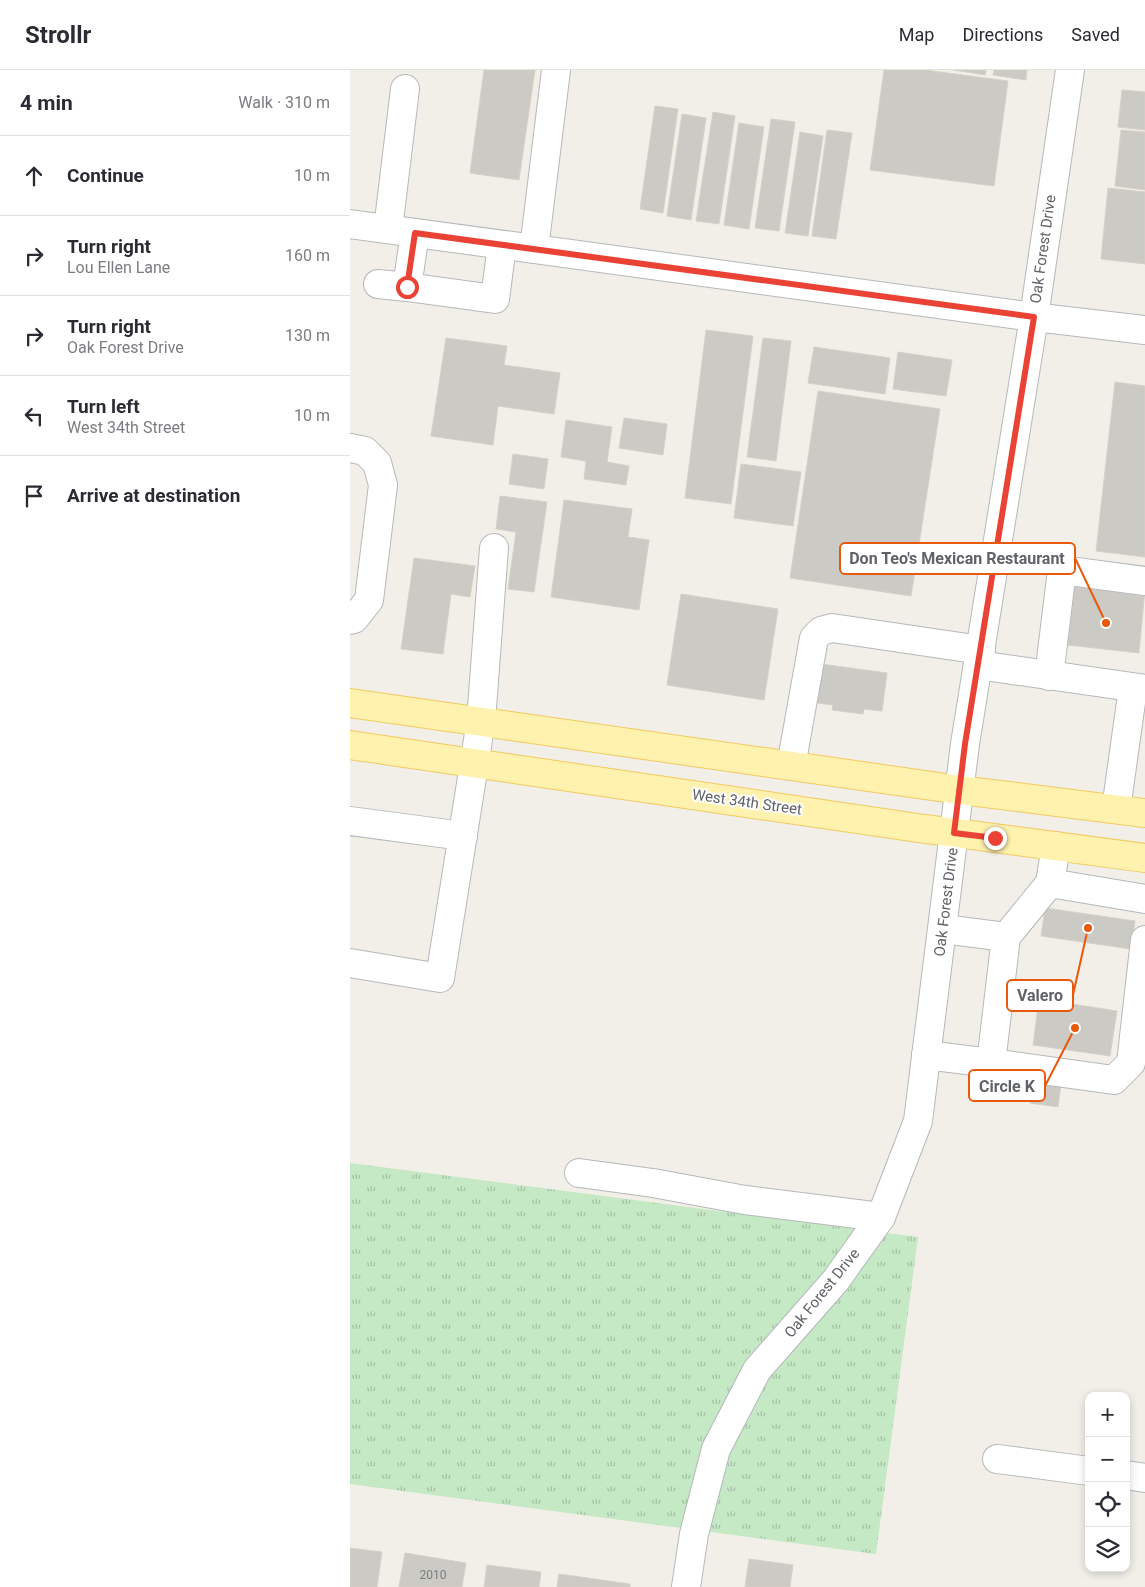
<!DOCTYPE html>
<meta charset="utf-8">
<style>
:root{--surface:#fff;--page:#f7f7f7;--text:#2b2b33;--muted:#7c7c81;--line:#e1e1e2}
body{margin:0;font-family:Roboto,sans-serif;background:var(--page);color:var(--text)}
.controls{position:absolute;right:15px;bottom:15px;display:grid;overflow:hidden;border-radius:10px;box-shadow:0 2px 8px #0003}
.controls button{width:45px;height:45px;display:grid;place-items:center;padding:0;border:0;border-bottom:1px solid var(--line);background:var(--surface);color:var(--text);font:25px sans-serif}
.stop{position:absolute;width:15px;height:15px;margin:-11px;border:4px solid #ea4335;border-radius:50%;background:#fff}
.stop.end{background:#ea4335;border-color:#fff;box-shadow:0 1px 5px #0008}
.list{margin:0;padding:0;list-style:none}
h2{display:flex;justify-content:space-between;align-items:center;height:65px;margin:0;padding:0 20px;font-size:21px}
h2 small{font-size:16px;font-weight:400;color:var(--muted)}
.list li{display:grid;grid-template-columns:32px 1fr auto;gap:15px;align-items:center;box-sizing:border-box;height:80px;padding:0 20px;border-top:1px solid var(--line)}
.list b{display:block;font-size:19px;white-space:nowrap}
.list p{margin:0;font-size:16px;white-space:nowrap;color:var(--muted)}
.list em{font-size:16px;font-style:normal;color:var(--muted)}
.icon{flex:none;width:28px;height:28px;fill:none;stroke:currentColor;stroke-width:2;stroke-linecap:round;stroke-linejoin:round}
.map{position:relative;flex:none;width:795px;height:1517px;overflow:hidden}
header{display:flex;align-items:center;gap:30px;box-sizing:border-box;height:70px;padding:0 25px;background:var(--surface);border-bottom:1px solid var(--line)}
header strong{font-size:24px}
nav{display:flex;gap:28px;margin-inline-start:auto;font-size:18px}
main{display:flex}
aside{flex:1;background:var(--surface)}
.map>svg:first-child{display:block}
.grass{fill:url(#grass-tufts)}
.building{fill:#cccac5;stroke:#d6d1c6}
.lines{fill:none;stroke-linecap:round;stroke-linejoin:round}
.minor-casing{stroke:#b5b8bc;stroke-width:30}
.major-casing{stroke:#f2c960;stroke-width:30}
.minor{stroke:#fff;stroke-width:28}
.major{stroke:#fff2af;stroke-width:28}
.route{stroke:#ea4335;stroke-width:6}
.labels{text-anchor:middle;stroke-width:4;stroke-linejoin:round;paint-order:stroke}
.number-label{font-size:12px;fill:#7a7d7f}
.street-label{font-size:15px;fill:#5f6368;stroke:#fff}
.leader{fill:none;stroke:#e8590c;stroke-width:2}
.callout-dot{fill:#e8590c;stroke:#fff;stroke-width:2}
.callout{fill:#fff;stroke:#e8590c;stroke-width:2}
.callout-label{font-size:16px;text-anchor:middle;font-weight:bold;fill:#5f6368}
</style>
<header>
<strong>Strollr</strong>
<nav><a>Map</a><a>Directions</a><a>Saved</a></nav>
</header>
<main>
<aside>
<h2>4 min<small>Walk · 310 m</small></h2>
<ul class="list">
<li><svg class="icon" aria-label="ahead" viewBox="0 0 24 24"><path d="M12 20V5M6 11l6-6 6 6"/></svg><div><b>Continue</b></div><em>10 m</em></li>
<li><svg class="icon" aria-label="right" viewBox="0 0 24 24"><path d="M7 20v-9h11M14 6l5 5-5 5"/></svg><div><b>Turn right</b><p>Lou Ellen Lane</p></div><em>160 m</em></li>
<li><svg class="icon" aria-label="right" viewBox="0 0 24 24"><path d="M7 20v-9h11M14 6l5 5-5 5"/></svg><div><b>Turn right</b><p>Oak Forest Drive</p></div><em>130 m</em></li>
<li><svg class="icon" aria-label="left" viewBox="0 0 24 24"><path d="M17 20v-9H6M10 6l-5 5 5 5"/></svg><div><b>Turn left</b><p>West 34th Street</p></div><em>10 m</em></li>
<li><svg class="icon" aria-label="arrive" viewBox="0 0 24 24"><path d="M6 21V4h12l-3 4 3 4H6"/></svg><div><b>Arrive at destination</b></div></li>
</ul>
</aside>
<div class="map">
<svg width="795" height="1517" viewBox="0 0 795 1517">
<defs>
<pattern id="grass-tufts" width="24" height="20" patternUnits="userSpaceOnUse" patternTransform="scale(1.25)"><rect width="24" height="20" fill="#c5e8c5"/><path d="M3 7l-1-3M5 7V3M7 7l1-3M15 17l-1-3M17 17v-4M19 17l1-3" fill="none" stroke="#a3c0a4"/></pattern>
</defs>
<rect width="100%" height="100%" fill="#f1efe8"/>
<polygon class="grass" points="0,1093 568,1167 526,1484 0,1414"/>
<g class="building">
<polygon points="134,0 185,0 169,110 120,103"/>
<polygon points="534,0 575,0 658,11 644,116 520,100"/>
<polygon points="604,0 636,0 635,5"/>
<polygon points="644,0 677,0 676,10 643,5"/>
<polygon points="772,20 795,22 795,60 768,57"/>
<polygon points="305,36 328,39 313,143 290,139"/>
<polygon points="363,42 385,46 369,154 346,151"/>
<polygon points="332,44 356,48 341,150 317,146"/>
<polygon points="421,49 445,52 429,161 405,158"/>
<polygon points="389,53 414,57 399,159 374,155"/>
<polygon points="477,60 502,63 486,169 462,166"/>
<polygon points="771,60 795,62 795,120 765,116"/>
<polygon points="450,62 473,66 458,166 435,163"/>
<polygon points="758,118 795,122 795,194 751,189"/>
<polygon points="356,260 403,266 381,434 335,428"/>
<polygon points="96,268 157,276 154,295 210,303 204,344 148,336 143,375 81,366"/>
<polygon points="413,268 441,271 426,391 397,387"/>
<polygon points="464,277 540,288 535,324 458,313"/>
<polygon points="548,282 602,290 596,326 543,319"/>
<polygon points="765,312 795,316 795,487 746,481"/>
<polygon points="468,321 590,339 561,526 440,508"/>
<polygon points="274,348 317,354 313,385 269,378"/>
<polygon points="216,350 262,357 257,392 279,396 276,415 234,409 236,391 211,387"/>
<polygon points="163,384 198,389 194,419 159,414"/>
<polygon points="391,394 451,402 443,456 384,448"/>
<polygon points="150,426 197,432 184,522 158,519 166,462 146,459"/>
<polygon points="214,430 282,439 278,467 299,470 289,540 201,527"/>
<polygon points="64,488 125,496 120,527 101,524 93,584 51,579"/>
<polygon points="725,511 795,519 789,583 718,575"/>
<polygon points="331,524 428,539 414,630 317,615"/>
<polygon points="471,594 537,603 532,641 514,639 513,644 482,640 483,635 467,633"/>
<polygon points="695,838 785,851 781,879 691,866"/>
<polygon points="689,929 767,941 760,986 683,975"/>
<polygon points="684,1003 712,1007 708,1037 680,1033"/>
<polygon points="0,1478 32,1482 27,1517 0,1517"/>
<polygon points="55,1483 116,1493 112,1517 49,1517"/>
<polygon points="399,1489 443,1495 440,1517 395,1517"/>
<polygon points="137,1495 191,1502 189,1517 134,1517"/>
<polygon points="209,1504 280,1514 280,1517 207,1517"/>
</g>
<g class="lines">
<g class="minor-casing">
<g id="minor">
<polyline points="0,154 684,247 795,260"/>
<polyline points="38,159 55,19"/>
<polyline points="65,163 57,217 145,229 152,175"/>
<polyline points="184,179 206,0"/>
<polyline points="28,214 57,217"/>
<polyline points="0,378 15,381 27,393 33,415 19,530 4,549 0,550"/>
<polyline points="628,595 795,619"/>
<polyline points="699,606 712,500 795,511"/>
<polyline points="441,696 464,568 471,561 482,558 631,580"/>
<polyline points="766,739 783,618"/>
<polyline points="0,751 113,766"/>
<polyline points="706,776 700,813 795,829"/>
<polyline points="593,859 656,867 700,813"/>
<polyline points="0,893 90,908 131,651 144,478"/>
<polyline points="576,985 641,993 764,1010 781,993 795,870"/>
<polyline points="641,993 656,867"/>
<polyline points="229,1103 303,1113 395,1130 531,1147"/>
<polyline points="647,1389 739,1401"/>
<polyline points="776,1405 795,1408"/>
<polyline points="336,1517 344,1464 366,1379 407,1300 486,1210 531,1147 568,1051 615,674 684,247 720,0"/>
</g>
</g>
<g class="major-casing">
<g id="major">
<polyline points="0,633 610,720 795,743"/>
<polyline points="0,675 568,758 795,788"/>
</g>
</g>
<use href="#minor" class="minor"/>
<use href="#major" class="major"/>
</g>
<g class="lines">
<polyline class="route" points="57,217 65,163 684,247 615,674 604,763 645,768"/>
</g>
<g class="labels">
<g class="number-label">
<text x="83" y="1509">2010</text>
</g>
<g class="street-label">
<text transform="translate(693 179) rotate(-82)" y="5">Oak Forest Drive</text>
<text transform="translate(397 732) rotate(8)" y="5">West 34th Street</text>
<text transform="translate(596 832) rotate(-83)" y="5">Oak Forest Drive</text>
<text transform="translate(472 1223) rotate(-51)" y="5">Oak Forest Drive</text>
</g>
</g>
<path class="leader" d="M756 553L725 488M738 858L723 925M725 958L695 1016"/>
<g class="callout-dot">
<circle cx="756" cy="553" r="5"/>
<circle cx="738" cy="858" r="5"/>
<circle cx="725" cy="958" r="5"/>
</g>
<g class="callout">
<rect x="490" y="473" width="235" height="31" rx="5"/>
<rect x="657" y="910" width="66" height="31" rx="5"/>
<rect x="619" y="1000" width="76" height="31" rx="5"/>
</g>
<g class="callout-label">
<text x="607" y="494">Don Teo's Mexican Restaurant</text>
<text x="690" y="931">Valero</text>
<text x="657" y="1022">Circle K</text>
</g>
</svg>
<div class="controls">
<button>+</button>
<button>−</button>
<button><svg class="icon" aria-label="locate" viewBox="0 0 24 24"><circle cx="12" cy="12" r="6"/><path d="M12 2v4M12 18v4M2 12h4M18 12h4"/></svg></button>
<button><svg class="icon" aria-label="layers" viewBox="0 0 24 24"><path d="M12 4l9 5-9 5-9-5zM3 14l9 5 9-5"/></svg></button>
</div>
<div class="stop" style="left:57px;top:217px"></div>
<div class="stop end" style="left:645px;top:768px"></div>
</div>
</main>
